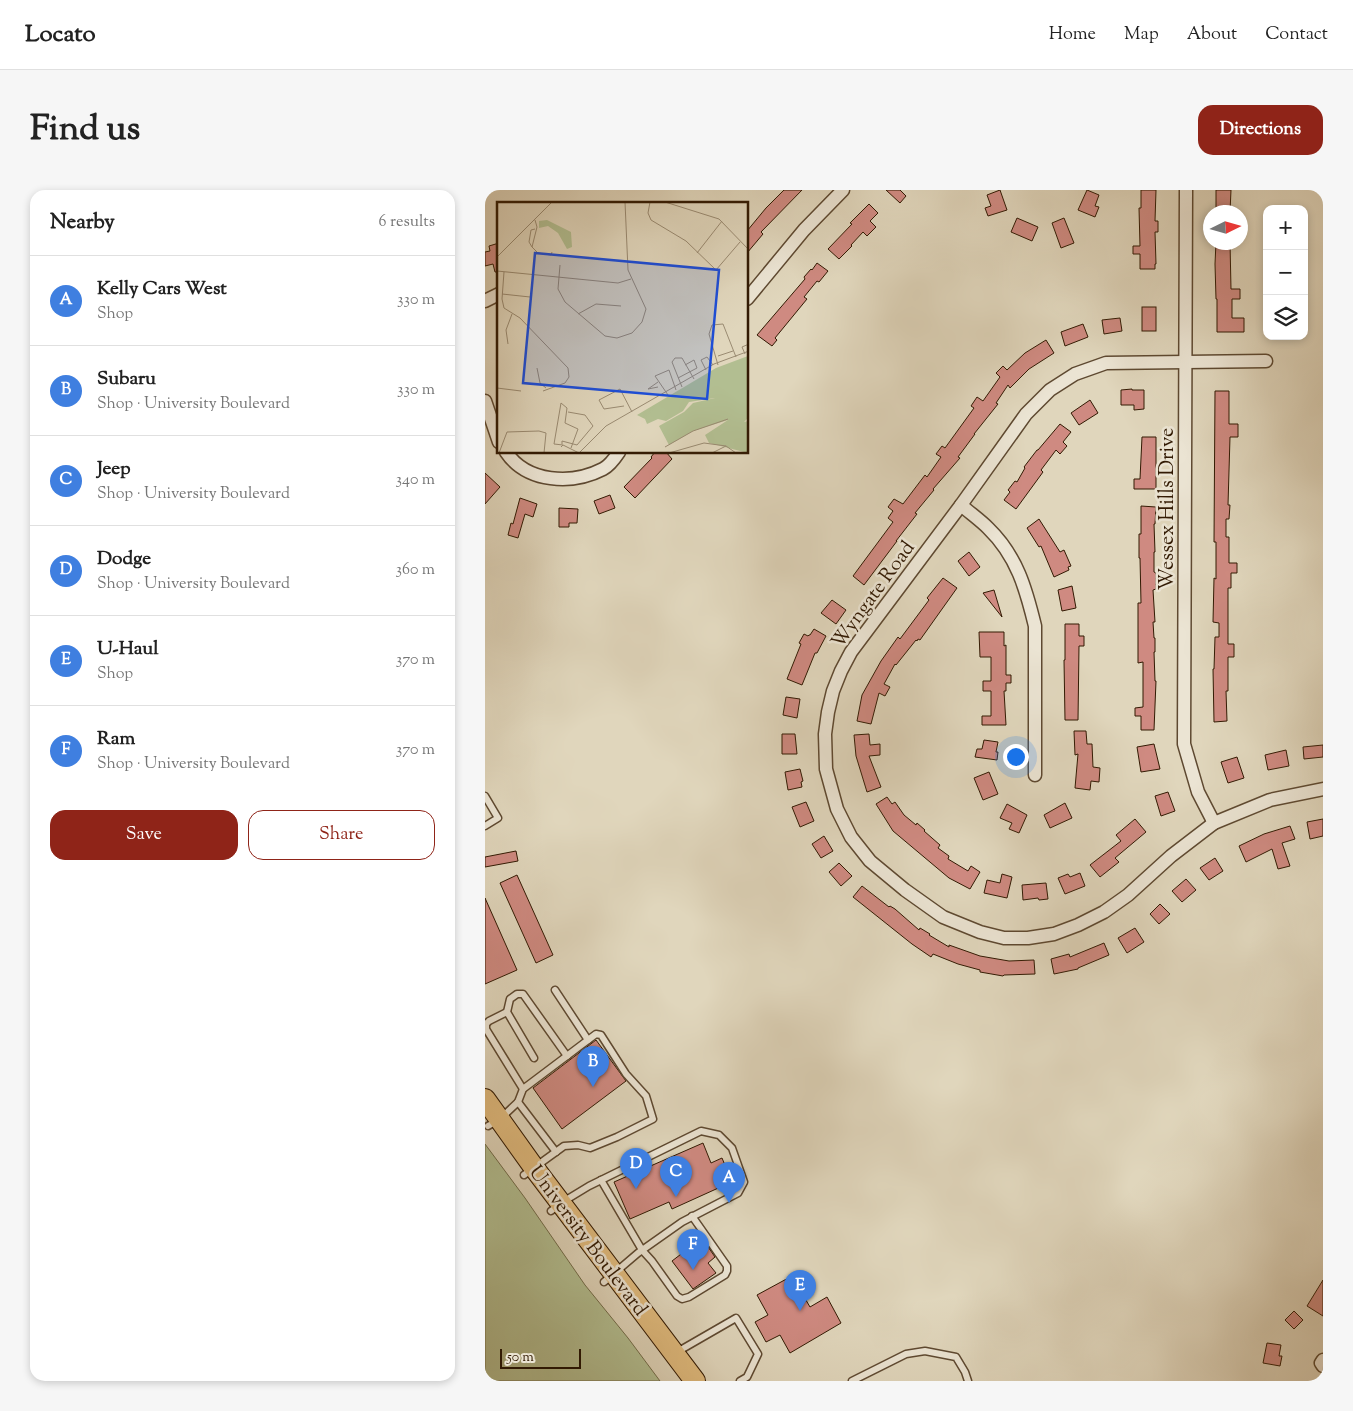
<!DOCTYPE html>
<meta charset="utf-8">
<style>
:root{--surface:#fff;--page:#f6f6f6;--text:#222;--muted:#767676;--line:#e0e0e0;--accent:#8f2418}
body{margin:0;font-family:"Sorts Mill Goudy",serif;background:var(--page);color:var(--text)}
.controls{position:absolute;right:15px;top:15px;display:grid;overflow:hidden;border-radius:10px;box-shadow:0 2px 8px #0003}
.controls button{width:45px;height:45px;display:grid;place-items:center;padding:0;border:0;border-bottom:1px solid var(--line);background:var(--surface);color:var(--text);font:25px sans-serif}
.compass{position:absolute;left:718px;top:15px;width:45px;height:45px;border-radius:50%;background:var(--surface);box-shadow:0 2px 8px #0003;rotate:85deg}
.scale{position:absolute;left:15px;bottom:12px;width:81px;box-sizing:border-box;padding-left:5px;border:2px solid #321a03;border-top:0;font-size:14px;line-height:18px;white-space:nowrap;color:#321a03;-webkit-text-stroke:4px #ebe4d3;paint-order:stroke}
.you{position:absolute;left:530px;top:566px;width:18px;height:18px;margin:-12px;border:4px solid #fff;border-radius:50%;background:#1a73e8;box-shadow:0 0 0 8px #1a73e833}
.badge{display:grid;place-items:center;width:32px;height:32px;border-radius:50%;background:var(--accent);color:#fff;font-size:16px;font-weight:700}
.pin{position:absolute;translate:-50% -41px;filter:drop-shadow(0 1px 2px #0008)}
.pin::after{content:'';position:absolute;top:26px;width:18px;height:15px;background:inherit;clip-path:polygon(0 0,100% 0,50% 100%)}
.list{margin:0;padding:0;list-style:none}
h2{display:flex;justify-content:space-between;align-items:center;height:65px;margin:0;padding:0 20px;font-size:21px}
h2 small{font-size:16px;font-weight:400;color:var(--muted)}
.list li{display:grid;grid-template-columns:32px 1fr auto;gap:15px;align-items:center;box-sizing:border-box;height:90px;padding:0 20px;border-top:1px solid var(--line)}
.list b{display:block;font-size:19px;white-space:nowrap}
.list p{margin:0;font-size:16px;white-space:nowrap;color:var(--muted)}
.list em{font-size:16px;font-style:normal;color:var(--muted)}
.actions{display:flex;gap:10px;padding:15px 20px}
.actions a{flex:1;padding:11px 0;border:1px solid var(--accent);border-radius:15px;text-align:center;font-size:18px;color:var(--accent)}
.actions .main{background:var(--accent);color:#fff}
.icon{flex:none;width:28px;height:28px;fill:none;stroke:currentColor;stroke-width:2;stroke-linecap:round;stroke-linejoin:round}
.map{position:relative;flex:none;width:838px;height:1191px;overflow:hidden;border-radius:15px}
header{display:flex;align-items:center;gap:30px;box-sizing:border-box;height:70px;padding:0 25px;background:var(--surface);border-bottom:1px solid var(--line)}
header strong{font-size:24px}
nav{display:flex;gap:28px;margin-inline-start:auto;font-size:18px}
.intro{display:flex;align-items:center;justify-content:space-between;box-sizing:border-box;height:120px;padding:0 30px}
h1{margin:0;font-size:35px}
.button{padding:12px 22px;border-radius:15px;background:var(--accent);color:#fff;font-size:18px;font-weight:700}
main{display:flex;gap:30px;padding:0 30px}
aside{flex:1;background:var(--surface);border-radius:15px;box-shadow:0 2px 8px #0003}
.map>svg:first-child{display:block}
.green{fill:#b2be91;stroke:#726c4a}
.building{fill:#cf8a81;stroke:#321a03}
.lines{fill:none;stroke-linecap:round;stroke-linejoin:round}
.service-casing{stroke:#5e4931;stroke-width:9}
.minor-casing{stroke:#5e4931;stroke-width:15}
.primary-casing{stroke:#321a03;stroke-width:22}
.service{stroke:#ebe4d3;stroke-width:6}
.minor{stroke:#ebe4d3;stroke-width:12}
.primary{stroke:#e0bb7e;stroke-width:20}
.labels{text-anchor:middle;stroke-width:5;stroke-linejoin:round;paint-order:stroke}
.street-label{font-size:20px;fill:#321a03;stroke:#ebe4d3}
.inset-road{fill:none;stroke:#9a8b72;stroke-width:1}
.view{fill:#1d4ed8;fill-opacity:0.15;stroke:#1d4ed8;stroke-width:2.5}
.inset-edge{fill:none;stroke:#321a03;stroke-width:2.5}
</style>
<header>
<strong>Locato</strong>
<nav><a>Home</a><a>Map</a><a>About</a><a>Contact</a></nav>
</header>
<div class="intro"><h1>Find us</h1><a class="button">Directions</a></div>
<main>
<aside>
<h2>Nearby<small>6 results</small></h2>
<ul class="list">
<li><span class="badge" style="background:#3f7fe0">A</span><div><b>Kelly Cars West</b><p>Shop</p></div><em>330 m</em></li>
<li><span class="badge" style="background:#3f7fe0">B</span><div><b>Subaru</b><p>Shop · University Boulevard</p></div><em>330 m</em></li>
<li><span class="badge" style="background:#3f7fe0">C</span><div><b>Jeep</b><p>Shop · University Boulevard</p></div><em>340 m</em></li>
<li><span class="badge" style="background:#3f7fe0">D</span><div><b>Dodge</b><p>Shop · University Boulevard</p></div><em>360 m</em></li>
<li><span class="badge" style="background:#3f7fe0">E</span><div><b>U-Haul</b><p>Shop</p></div><em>370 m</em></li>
<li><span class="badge" style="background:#3f7fe0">F</span><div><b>Ram</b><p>Shop · University Boulevard</p></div><em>370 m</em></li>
</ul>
<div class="actions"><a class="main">Save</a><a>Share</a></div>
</aside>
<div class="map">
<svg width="838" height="1191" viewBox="0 0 838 1191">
<rect width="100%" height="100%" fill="#e0d6bc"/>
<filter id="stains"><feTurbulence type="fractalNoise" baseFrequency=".004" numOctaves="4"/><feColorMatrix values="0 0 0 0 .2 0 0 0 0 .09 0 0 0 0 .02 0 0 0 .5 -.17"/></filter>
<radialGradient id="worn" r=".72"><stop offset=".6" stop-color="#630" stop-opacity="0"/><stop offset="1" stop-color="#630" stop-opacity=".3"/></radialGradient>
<polygon class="green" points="0,954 40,1008 100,1095 143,1148 175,1191 3,1191 0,1180"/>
<g class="building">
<polygon points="299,0 317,0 276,42 278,44 262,63 262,41 281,18"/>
<polygon points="401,0 415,0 421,6 415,13"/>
<polygon points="515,0 522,20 503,26 500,18 506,16 502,5"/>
<polygon points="602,0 614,5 610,16 614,17 610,27 593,20"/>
<polygon points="656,0 671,0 670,31 673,31 673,42 670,42 671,74 670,74 670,79 655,79 655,64 648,64 648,56 655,56 654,18 656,18"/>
<polygon points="731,0 746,0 745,22 731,22"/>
<polygon points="384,14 393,23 385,31 391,37 382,46 378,42 366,55 367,56 354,69 343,59 367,34 365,33"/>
<polygon points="532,28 553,37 547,51 526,42"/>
<polygon points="579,28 589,53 576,58 567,33"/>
<polygon points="731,52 745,52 746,99 755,99 755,109 747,109 747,128 759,128 759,142 732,142 732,109 731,109 730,74"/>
<polygon points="14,53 14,82 10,82 8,74 0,76 0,62 5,61 4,56"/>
<polygon points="332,73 343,81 334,92 332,91 319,107 322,109 290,148 292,150 287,156 272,145 320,89 319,87 326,79 327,80"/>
<rect x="657" y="117" width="14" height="24"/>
<polygon points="635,128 637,141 619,144 617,130"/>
<polygon points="598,134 603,147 580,156 576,142"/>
<polygon points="561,150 569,163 544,179 525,198 523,195 511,213 513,214 489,244 490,244 473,267 475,268 448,299 449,300 430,323 432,324 411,351 412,351 379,395 368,386 408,332 403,328 408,321 403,317 409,309 418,314 440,285 442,287 456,267 451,264 457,256 460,258 489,218 486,216 492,207 498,211 515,187 511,183 518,176 522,180 540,163"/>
<polygon points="647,199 647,200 659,200 659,219 649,220 649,215 636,215 636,200"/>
<polygon points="730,201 744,201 744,234 753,234 753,247 745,247 743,315 745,315 744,329 741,329 741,347 744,347 744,373 752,373 752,383 746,383 746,398 743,398 743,454 749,454 749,467 743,467 743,501 741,501 742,531 729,532 728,479 729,479 730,447 734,447 734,433 728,432 729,388 731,389 731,352 729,352"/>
<polygon points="605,210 613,223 594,235 586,223"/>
<polygon points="575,234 586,242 578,252 582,256 575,264 571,260 556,280 558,282 531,319 519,310 525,302 523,300 530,291 532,292 540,278 539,277 552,260 553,260"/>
<polygon points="657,247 671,247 671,299 649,299 649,289 655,289"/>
<polygon points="170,262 181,262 187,269 150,308 139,297 167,268 166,267"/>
<polygon points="0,283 15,297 0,314"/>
<polygon points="125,305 130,318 114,324 109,311"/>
<polygon points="35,308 52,314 48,327 40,324 33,348 23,345 26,333 28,334"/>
<polygon points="656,316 671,317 670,334 669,334 670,362 669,362 669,382 671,383 671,399 668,400 670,432 668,432 669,448 670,448 670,462 669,462 670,491 671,491 669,540 656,540 656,526 650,526 650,518 658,517 658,472 653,473 653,413 656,413 655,368 654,368 654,344 656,344"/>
<polygon points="74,318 93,319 92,333 84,333 84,337 74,337"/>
<polygon points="554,329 575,362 579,360 586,376 583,377 584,380 569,387 556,356 554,357 542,338"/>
<polygon points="484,362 495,377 484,386 473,371"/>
<polygon points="458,388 472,398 435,450 433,449 432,451 431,450 411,475 410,474 399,494 405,497 400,506 394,503 386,534 372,531 377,505 396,471 413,447 415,449 444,410 442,408"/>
<polygon points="587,396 591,418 577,421 573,400"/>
<polygon points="509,400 517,427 498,403"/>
<polygon points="347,410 361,420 351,434 336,423"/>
<polygon points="580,434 594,434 594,446 599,446 599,456 594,456 593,530 580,530 579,470 580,470"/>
<polygon points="329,439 341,446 332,463 330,463 317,495 302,489 316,454 314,453 319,444 323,446 324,445 325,445"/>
<polygon points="494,442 519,442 519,456 521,455 521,485 526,485 526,493 521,493 521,501 519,501 521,535 497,535 497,526 506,526 506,501 498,501 498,491 506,491 506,467 495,467"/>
<polygon points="301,507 315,509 312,528 298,525"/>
<polygon points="589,541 601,541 602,554 607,554 608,577 615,578 614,592 606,591 605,600 590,598 593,564 590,565"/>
<polygon points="297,544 310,544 312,564 297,564"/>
<polygon points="384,544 385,555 395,554 395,565 384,566 396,597 382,602 371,566 369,545"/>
<polygon points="499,550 513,552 511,562 513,562 512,570 490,567 492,559 497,559"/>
<polygon points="669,554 675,579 656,582 652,557"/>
<polygon points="838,555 838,567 819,569 818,557"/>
<polygon points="801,560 804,576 783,580 780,565"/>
<polygon points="752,567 759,588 743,593 736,572"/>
<polygon points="315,579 318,591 316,592 317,597 303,600 300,582"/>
<polygon points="504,582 513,604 498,610 489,588"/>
<polygon points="683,602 690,621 676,626 670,606"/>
<polygon points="402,607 407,614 410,612 419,625 431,635 432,633 440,640 439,641 455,655 453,658 464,666 463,669 483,681 486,676 495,682 485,699 464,688 408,641 391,614"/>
<polygon points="321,612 329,631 315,637 307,617"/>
<polygon points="580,613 587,628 565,638 559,625"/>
<polygon points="522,614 542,625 534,643 524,639 527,633 515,628"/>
<polygon points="650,629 661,642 630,668 634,672 615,687 605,675 636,651 631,645"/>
<polygon points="838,629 838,646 825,649 822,632"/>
<polygon points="805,636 810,649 797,653 805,676 793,679 787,659 761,672 754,656 779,644"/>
<polygon points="339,646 348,661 336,668 327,654"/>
<polygon points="31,661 33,671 0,677 0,667"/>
<polygon points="730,668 738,681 724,690 715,678"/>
<polygon points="354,673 367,686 356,696 344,682"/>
<polygon points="595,683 600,696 580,704 573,688 583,684 585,687"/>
<polygon points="517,684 527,687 522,708 499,703 502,690 515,693"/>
<polygon points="32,685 68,765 51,773 15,693"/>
<polygon points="701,689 711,700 697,712 687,701"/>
<polygon points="561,693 563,709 554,710 553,708 538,710 537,695"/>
<polygon points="377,696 404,717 405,716 410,719 434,740 435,738 445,744 444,745 464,757 464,755 495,766 524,771 549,770 550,784 519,785 518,786 495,782 495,780 473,774 448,764 446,767 427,754 368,707"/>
<polygon points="0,708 32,780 0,794"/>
<polygon points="675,714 685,724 674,734 665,724"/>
<polygon points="650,738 659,752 642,763 633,748"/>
<polygon points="619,753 624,765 593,778 593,779 569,784 566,769 584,764 585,767"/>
<polygon points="111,850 141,891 77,939 48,898"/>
<polygon points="218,953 226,973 237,968 242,980 245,979 251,990 187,1019 184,1012 145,1029 129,992"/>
<polygon points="217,1048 230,1067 223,1073 231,1083 208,1099 187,1071"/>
<polygon points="307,1086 325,1117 342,1107 356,1133 305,1163 295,1145 281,1152 270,1132 283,1125 272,1105"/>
<polygon points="838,1090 838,1126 822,1116"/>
<polygon points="809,1121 818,1130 809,1139 800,1130"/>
<polygon points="782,1153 796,1155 794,1166 797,1166 795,1176 778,1173"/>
</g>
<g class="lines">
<g class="service-casing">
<g id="service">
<polyline points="0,606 13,628 0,636"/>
<polyline points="70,800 103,850"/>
<polyline points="22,822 4,831 1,834 1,839 38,899"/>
<polyline points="49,868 22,822 25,809 32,804 38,804 82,866"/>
<polyline points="33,912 71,962"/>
<polyline points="3,936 15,929 33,912 38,899 111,844 116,845 141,884 161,906 168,929 132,947 105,958 93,955 79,956 39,985"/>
<polyline points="116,990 157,1060 167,1071 192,1106 197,1109 204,1107 240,1085 242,1081 242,1076 207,1026"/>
<polyline points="66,1021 76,1013 104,996 216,941 234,945 247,958 259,992 253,1003 197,1032 153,1063 119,1092"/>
<polyline points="192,1162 251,1128 273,1164 262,1187 255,1191"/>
<polyline points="367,1191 421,1164 440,1161 471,1167 480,1182 483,1191"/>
</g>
</g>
<g class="minor-casing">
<g id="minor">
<polyline points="701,0 699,554 713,602 729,633"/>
<polyline points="262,109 319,40 358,0"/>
<polyline points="0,111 14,104"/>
<polyline points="781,171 621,173 590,184 565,200 541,224 476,315 366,462 356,481 348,501 343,522 340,544 341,579 352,619 366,647 385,671 420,700 458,727 495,742 519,748 543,748 569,744 593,735 619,722 643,705 686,666 729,633 785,610 838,599"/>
<polyline points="0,211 14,252"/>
<path d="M21,262c21,31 66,33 97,17 6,-3 12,-11 16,-17"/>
<path d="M476,315c9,8 19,15 27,23 29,28 38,61 47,98v149"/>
<polyline points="838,1170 836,1173 838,1176"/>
</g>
</g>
<g class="primary-casing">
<polyline id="primary" points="0,909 50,979 210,1191"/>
</g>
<use href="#service" class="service"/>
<use href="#minor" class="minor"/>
<use href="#primary" class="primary"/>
</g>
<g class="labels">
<g class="street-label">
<text transform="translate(681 319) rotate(-90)" y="7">Wessex Hills Drive</text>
<text transform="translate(387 404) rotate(-54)" y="7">Wyngate Road</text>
<text transform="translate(104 1050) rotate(53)" y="7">University Boulevard</text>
</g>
</g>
<g transform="translate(12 12)">
<rect width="251" height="251" fill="#e0d6bc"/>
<path d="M50,18l24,12 1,15 -5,2 -9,-16 -10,-7 -9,2v-7zM251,154v62l-4,4 4,-1v32l-39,-10 -4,-8 23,-15 -35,11 -24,14 -10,-19 25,-14 9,-9 22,-5 -26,4 -6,9 -17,10 -8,-2 -11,5 -2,-5 -8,-4 79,-47z" fill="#b2be91"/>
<path class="inset-road" d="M153,0l-2,11 3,7 35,21 30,29 24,-28M168,0l54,17 30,31M38,18l2,7 -5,20 -3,-5 2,-12 4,-1M35,45l6,6 13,2 1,-3M200,51l25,-32M0,55l55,-55M63,63l-2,24 7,13 40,34 12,2 15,-5 10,-11 4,-13 -18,-39 -3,-68M0,69l121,12 13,-4M7,70l-2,27 2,9 16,10 48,50 1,9 -4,6 -22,8M5,92l28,3M81,112l18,-10 25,2M11,142l-2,-14 6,-16M248,152l-3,-7 7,-3M221,154l15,-5M221,163l-9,-31 3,-9 11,-1 13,33M40,166l3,15 6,5M209,168l-5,-10 6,-3 6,8M181,176l19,-10 -3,-8 -9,5M161,185l-10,2 10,-7M185,185l-10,-25 3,-4h7l12,21M0,186l24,3M171,193l-13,-19 14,-6 7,20M127,204l-20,3 -5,-9 21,-11 12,23M65,242v-3l15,4 16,-19 -8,-11 -17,-3M66,243l-9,-1 7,-41 6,5 -2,15 13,6 -7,19M64,245l2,-2 16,8M168,245l28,-16 35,-12M2,251l8,-21 32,-1 7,2 -2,20M82,251l27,-27 108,-62 35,-13M172,251l35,-10 22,3M215,251l14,-7 10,7"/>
<path class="view" d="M38,51l184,17 -12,129 -184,-16z"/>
<rect width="251" height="251" class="inset-edge"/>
</g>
<rect width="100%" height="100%" filter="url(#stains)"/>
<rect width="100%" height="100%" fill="url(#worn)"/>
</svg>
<div class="controls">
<button>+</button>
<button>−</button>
<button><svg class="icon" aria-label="layers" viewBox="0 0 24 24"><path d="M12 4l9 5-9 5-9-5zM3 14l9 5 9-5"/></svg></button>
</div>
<svg class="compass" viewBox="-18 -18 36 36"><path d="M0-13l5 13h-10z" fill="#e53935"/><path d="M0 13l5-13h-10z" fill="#767676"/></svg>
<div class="scale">50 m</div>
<div class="you"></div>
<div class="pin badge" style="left:244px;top:1013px;background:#3f7fe0">A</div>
<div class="pin badge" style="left:108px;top:897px;background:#3f7fe0">B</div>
<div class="pin badge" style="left:191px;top:1007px;background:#3f7fe0">C</div>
<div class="pin badge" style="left:151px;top:999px;background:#3f7fe0">D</div>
<div class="pin badge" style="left:315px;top:1121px;background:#3f7fe0">E</div>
<div class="pin badge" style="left:208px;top:1080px;background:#3f7fe0">F</div>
</div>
</main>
